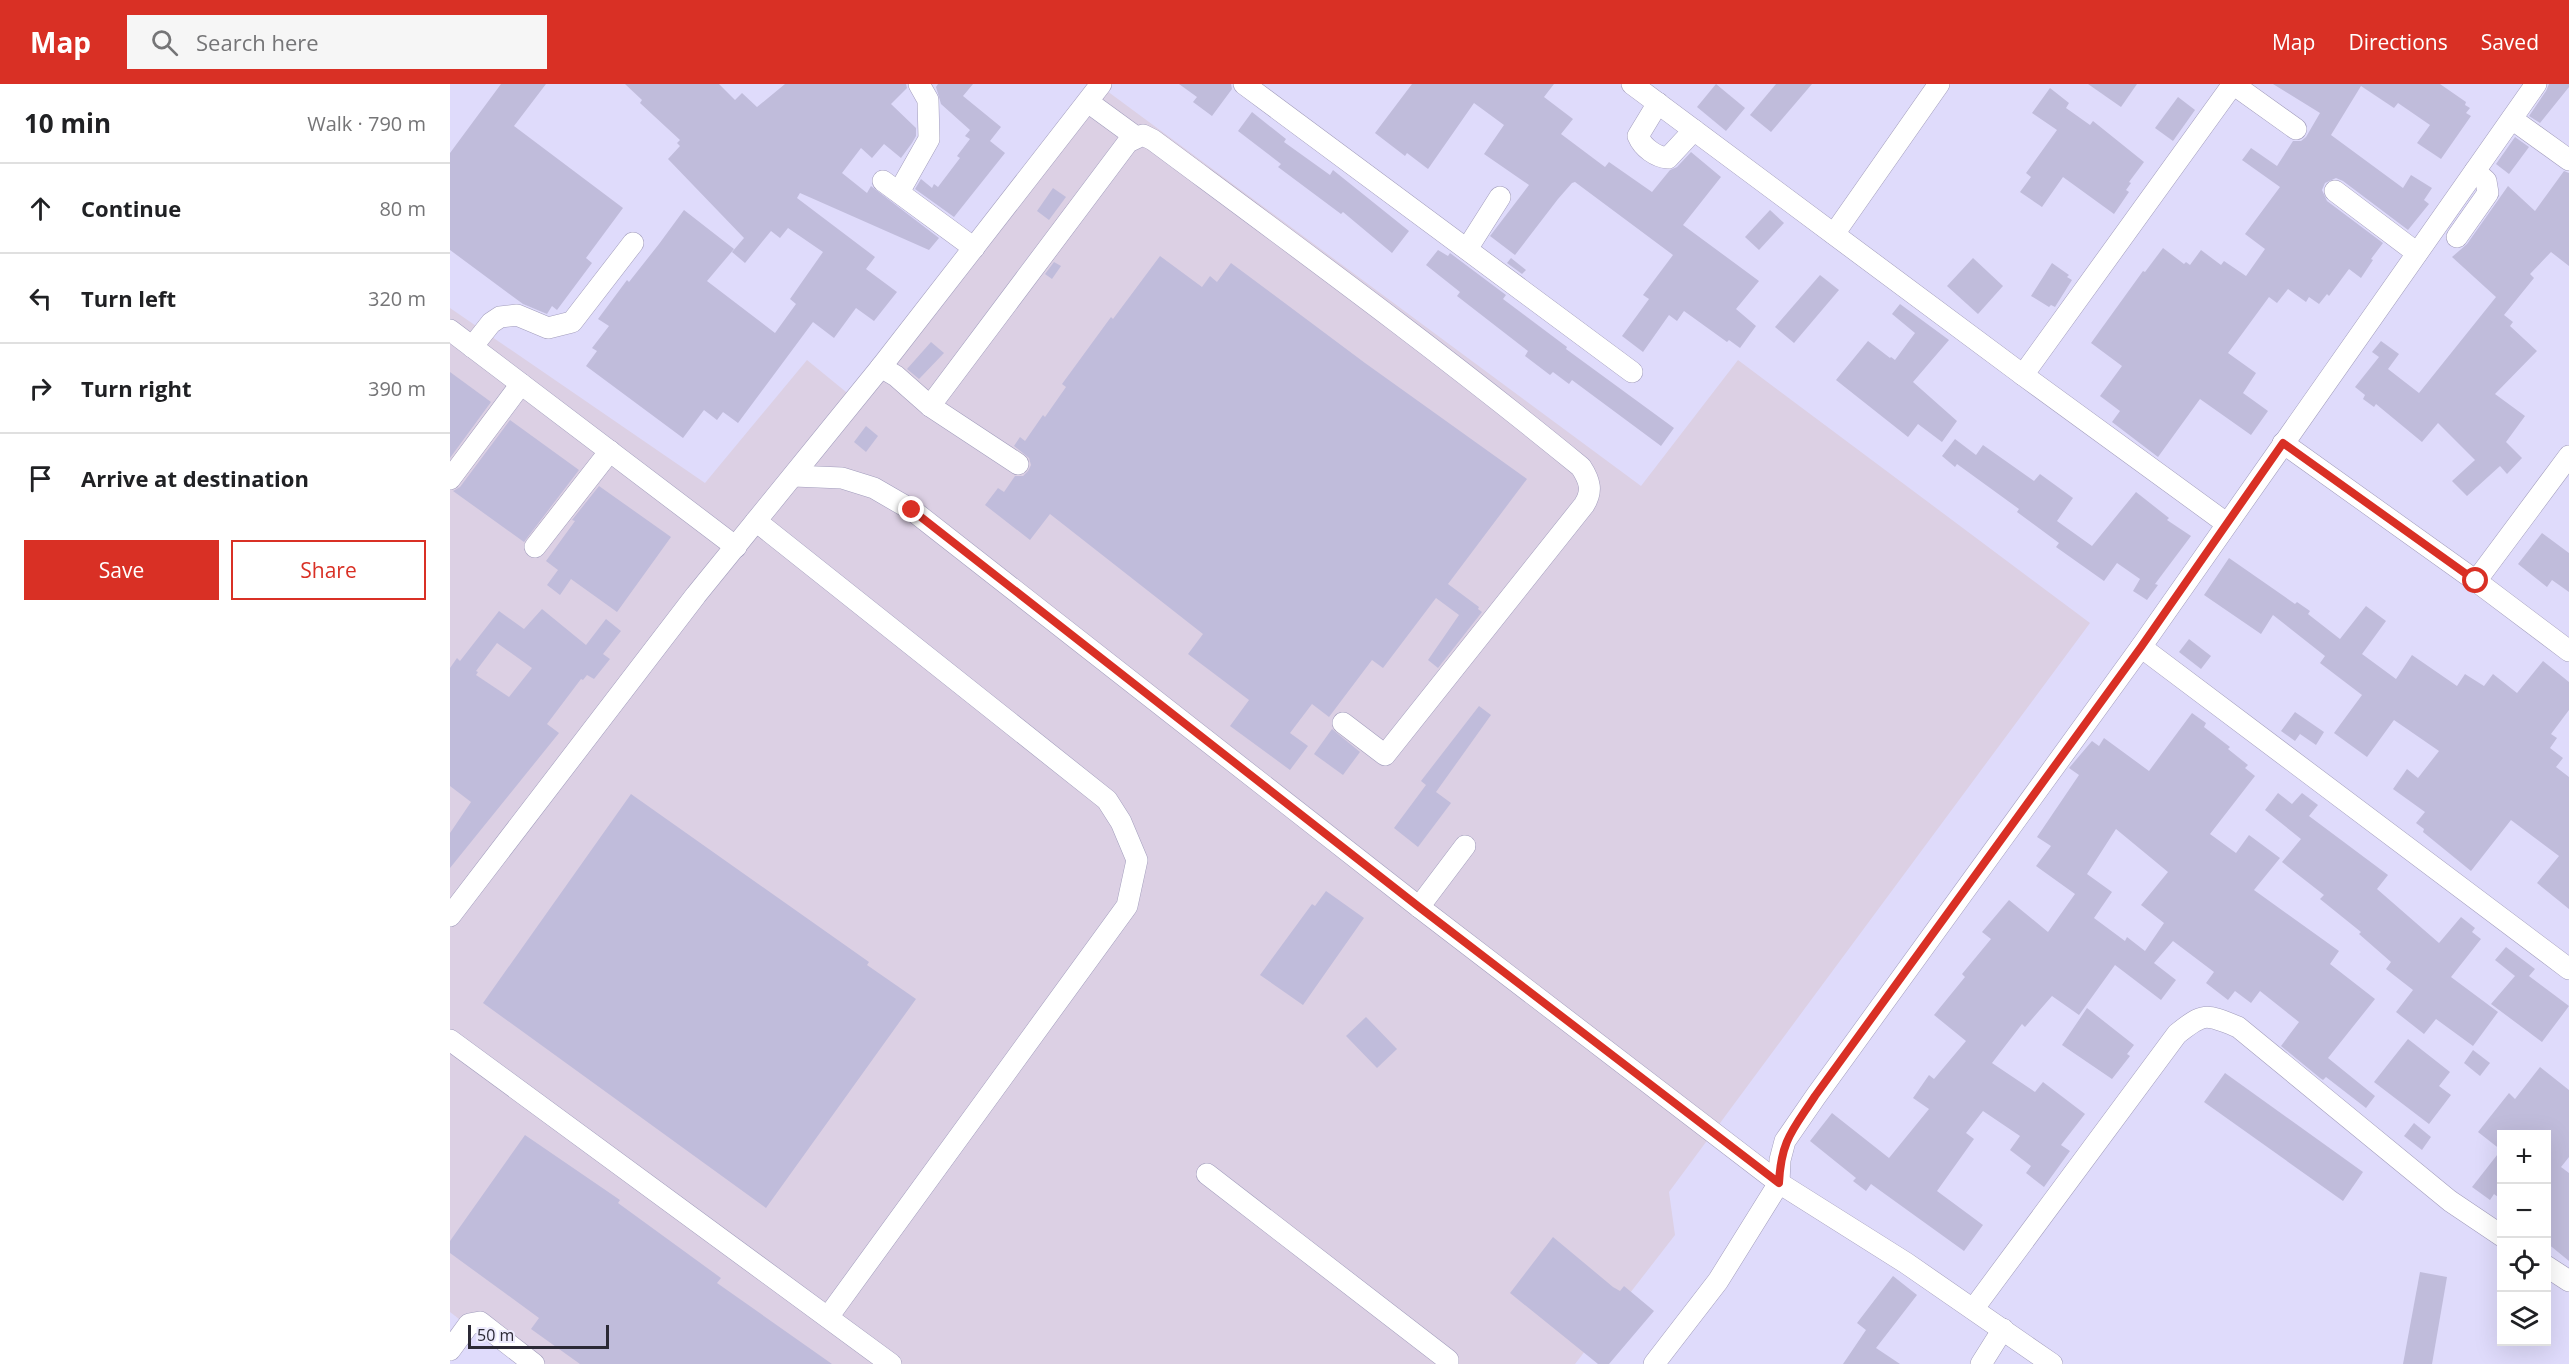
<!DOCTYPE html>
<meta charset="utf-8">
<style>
:root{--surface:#fff;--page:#f6f6f6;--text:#202124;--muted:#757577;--line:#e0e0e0;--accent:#d93025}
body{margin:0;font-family:"Open Sans",sans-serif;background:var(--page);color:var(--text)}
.controls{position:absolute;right:18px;bottom:18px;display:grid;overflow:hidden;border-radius:0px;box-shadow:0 6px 24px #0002}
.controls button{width:54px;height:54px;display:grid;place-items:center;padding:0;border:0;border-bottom:2px solid var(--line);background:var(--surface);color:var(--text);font:30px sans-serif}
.scale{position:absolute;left:18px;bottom:15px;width:141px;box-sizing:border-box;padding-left:6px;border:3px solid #2b2935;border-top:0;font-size:16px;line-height:21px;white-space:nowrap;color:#2b2935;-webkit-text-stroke:4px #eceafd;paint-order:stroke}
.stop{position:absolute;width:18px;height:18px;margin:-14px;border:4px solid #d93025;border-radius:50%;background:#fff}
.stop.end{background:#d93025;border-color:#fff;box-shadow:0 2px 6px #0008}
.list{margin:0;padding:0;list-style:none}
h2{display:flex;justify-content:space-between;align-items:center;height:78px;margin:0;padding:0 24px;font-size:26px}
h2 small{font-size:20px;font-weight:400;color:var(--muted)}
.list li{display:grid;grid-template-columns:39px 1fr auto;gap:18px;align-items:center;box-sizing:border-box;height:90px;padding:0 24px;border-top:2px solid var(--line)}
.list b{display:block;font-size:22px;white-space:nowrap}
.list em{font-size:20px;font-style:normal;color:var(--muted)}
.actions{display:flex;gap:12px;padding:18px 24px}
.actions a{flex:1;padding:14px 0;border:2px solid var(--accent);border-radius:0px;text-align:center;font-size:21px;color:var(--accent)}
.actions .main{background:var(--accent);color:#fff}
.icon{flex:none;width:33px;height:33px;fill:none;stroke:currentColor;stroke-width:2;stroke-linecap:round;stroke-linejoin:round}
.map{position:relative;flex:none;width:2119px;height:1280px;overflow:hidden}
header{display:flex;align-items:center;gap:36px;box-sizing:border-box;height:84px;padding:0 30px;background:var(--accent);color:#fff}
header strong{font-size:28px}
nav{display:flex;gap:33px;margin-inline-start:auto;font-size:21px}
.search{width:420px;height:54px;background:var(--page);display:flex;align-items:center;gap:15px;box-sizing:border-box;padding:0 21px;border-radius:0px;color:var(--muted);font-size:22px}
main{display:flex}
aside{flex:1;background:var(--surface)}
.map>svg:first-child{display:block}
.industrial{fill:#dcd0e4}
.building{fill:#c0bcdb;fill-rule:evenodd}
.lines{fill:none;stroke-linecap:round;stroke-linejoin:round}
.minor-casing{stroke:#a29dbc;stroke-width:22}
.minor{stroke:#fff;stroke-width:21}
.route{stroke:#d93025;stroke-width:8}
</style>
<header>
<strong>Map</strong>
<div class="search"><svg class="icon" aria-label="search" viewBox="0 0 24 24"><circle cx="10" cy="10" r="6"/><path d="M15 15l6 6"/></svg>Search here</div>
<nav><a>Map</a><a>Directions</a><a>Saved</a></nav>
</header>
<main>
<aside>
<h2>10 min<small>Walk · 790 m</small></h2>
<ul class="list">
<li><svg class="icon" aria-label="ahead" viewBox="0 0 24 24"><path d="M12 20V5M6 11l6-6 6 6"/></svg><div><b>Continue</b></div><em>80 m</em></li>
<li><svg class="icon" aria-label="left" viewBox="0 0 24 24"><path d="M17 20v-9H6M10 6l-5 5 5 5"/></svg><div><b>Turn left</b></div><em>320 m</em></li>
<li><svg class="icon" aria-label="right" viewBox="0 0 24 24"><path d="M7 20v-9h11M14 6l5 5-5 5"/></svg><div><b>Turn right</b></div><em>390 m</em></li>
<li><svg class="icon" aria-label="arrive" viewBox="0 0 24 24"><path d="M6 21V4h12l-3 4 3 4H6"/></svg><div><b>Arrive at destination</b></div></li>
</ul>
<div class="actions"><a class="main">Save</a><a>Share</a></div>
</aside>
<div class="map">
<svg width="2119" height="1280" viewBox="0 0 2119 1280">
<rect width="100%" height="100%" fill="#dfdbfb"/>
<polygon class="industrial" points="653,4 1191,402 1288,276 1640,539 1219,1108 1225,1151 1125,1280 67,1280 0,1228 0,224 255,399 357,276 401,312"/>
<g class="building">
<polygon points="51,0 96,0 64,42 173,124 136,174 142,179 107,226 102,222 97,230 73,220 0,166 0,69"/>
<polygon points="175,0 269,0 285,16 292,9 307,23 335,0 456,0 457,4 441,20 466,44 466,52 462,59 451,74 434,60 422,74 411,64 392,89 417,109 421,102 489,154 479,166 350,109 347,114 425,173 416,185 447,208 424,237 406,224 384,254 363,238 288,339 273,328 267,336 254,326 233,354 136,282 147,267 142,264 159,242 148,235 177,196 179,198 209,160 234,126 284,165 257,197 325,249 346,220 340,215 373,168 338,144 330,154 321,147 295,179 282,168 294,154 218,75 230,62 227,59 230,56 190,19 192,16"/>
<polygon points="488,0 523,0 513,12 551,43 540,57 555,69 504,133 465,105 471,95 482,104 484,100 488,103 510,74 507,72 520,55 515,52 520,46 491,20 486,3"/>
<polygon points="729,0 781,0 782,5 762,32 743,18 747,13"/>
<polygon points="962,0 1104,0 1094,13 1123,35 1111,50 1155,83 1159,78 1202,108 1220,86 1227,83 1241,68 1271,93 1233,141 1309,197 1286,225 1306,242 1290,264 1279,256 1277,258 1234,227 1227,237 1219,231 1193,268 1172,252 1199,215 1193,211 1223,171 1125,98 1122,99 1108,115 1065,171 1040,152 1079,101 1034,70 1054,41 1024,19 978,85 957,69 955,72 925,49"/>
<polygon points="1266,0 1295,24 1276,47 1247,23"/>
<polygon points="1326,0 1362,0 1321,48 1300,31"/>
<polygon points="1638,0 1687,0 1671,23"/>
<polygon points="1823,0 1990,0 2016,18 2015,21 2020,24 2016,29 2021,32 1991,75 1967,59 1980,41 1948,19 1944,24 1911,2 1881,51 1953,104 1961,91 1982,104 1974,116 1979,120 1958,146 1893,97 1886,94 1875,99 1872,106 1877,117 1933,159 1921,175 1923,176 1911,194 1899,185 1879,212 1877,210 1869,220 1859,213 1856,218 1838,205 1827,219 1819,213 1778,269 1806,289 1793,309 1818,327 1801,351 1750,315 1708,373 1662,338 1670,327 1650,312 1672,282 1641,259 1693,187 1695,188 1713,164 1734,180 1736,178 1740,181 1751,166 1771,181 1774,177 1796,192 1815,165 1795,150 1830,103 1792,76 1801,64 1827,82 1843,57 1851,57 1856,53 1870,29"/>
<polygon points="2099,0 2119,0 2119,3 2090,39 2079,32 2096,7"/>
<polygon points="1600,4 1619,19 1616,24 1640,41 1643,37 1694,78 1679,98 1681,99 1676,106 1679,108 1664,130 1613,93 1592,123 1570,108 1581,93 1576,89 1607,46 1582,29"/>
<polygon points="1728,13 1745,26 1723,57 1705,44"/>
<polygon points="802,28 836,55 834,58 880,91 883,86 959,147 942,169 893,128 891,130 828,83 831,80 788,47"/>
<polygon points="2065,53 2079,63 2059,90 2046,80"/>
<polygon points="2114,87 2119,89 2119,182 2101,168 2080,190 2084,194 2054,231 2063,238 2060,242 2087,267 2045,310 2075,332 2056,358 2072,374 2057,390 2050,382 2017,412 2002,397 2025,376 1988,339 1972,358 1926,320 1924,323 1913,315 1915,311 1905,303 1929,273 1922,268 1931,257 1949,270 1938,285 1969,309 2046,213 2002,173 2017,160 2058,102 2085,127"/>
<polygon points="603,104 616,113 599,136 587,127"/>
<polygon points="1320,126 1334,139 1309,166 1295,153"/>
<polygon points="988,166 998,172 1000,169 1056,211 1053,215 1117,263 1116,265 1224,344 1211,362 1122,296 1119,300 1103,288 1100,291 1075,272 1078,267 1007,212 1010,208 976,181"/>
<polygon points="710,172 752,203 760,192 767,198 781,179 915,279 1077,395 998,500 1029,523 1028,525 1032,528 988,584 978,576 1009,531 986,514 933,584 922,576 879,633 862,620 840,649 858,662 840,686 780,642 799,616 738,570 753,550 600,430 580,456 535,421 548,404 554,408 565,392 573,392 578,387 581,381 579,374 564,362 570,353 575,357 593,331 595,333 616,303 612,300 661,233 663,235"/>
<polygon points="1061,174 1076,186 1072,190 1057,179"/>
<polygon points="1523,174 1553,202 1528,230 1497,202"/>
<polygon points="604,178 611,182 602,195 595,190"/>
<polygon points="1602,179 1619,191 1617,193 1622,196 1605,223 1601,221 1599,223 1581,212"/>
<polygon points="1370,191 1389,206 1344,259 1325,243"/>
<polygon points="1450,220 1499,256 1463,298 1507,337 1492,358 1468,340 1458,353 1386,296 1418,257 1440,274 1441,273 1445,276 1465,249 1442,230"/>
<polygon points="481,258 494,269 469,295 457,285"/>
<polygon points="0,288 41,318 0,374"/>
<polygon points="60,336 129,386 74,458 3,407 10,403"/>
<polygon points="416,342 428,352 416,368 404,358"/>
<polygon points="1505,355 1526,371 1533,361 1584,397 1590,390 1623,414 1607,437 1642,462 1686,408 1719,434 1717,436 1741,452 1705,500 1708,501 1697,516 1683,507 1690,495 1667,479 1654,497 1606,463 1609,459 1567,428 1569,425 1507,380 1505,383 1492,372"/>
<polygon points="149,402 221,453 167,528 121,495 110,511 97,501 108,486 96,477 125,437 122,436"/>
<polygon points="2092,449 2119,469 2119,508 2102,496 2097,503 2068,480"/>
<polygon points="1779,474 1845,520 1847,518 1860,527 1858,530 1890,555 1916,522 1936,537 1912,570 1946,595 1962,571 2007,602 2015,590 2034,602 2043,590 2067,609 2093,577 2119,598 2119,626 2101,650 2107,654 2100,664 2113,674 2106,683 2119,693 2119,825 2087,799 2109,772 2061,736 2021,787 1973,748 1974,745 1966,739 1975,728 1943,705 1957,685 1968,694 1989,667 1944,636 1917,673 1884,649 1912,611 1870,579 1875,572 1823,531 1811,550 1754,511"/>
<path d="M92,525l44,36 20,-26 15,12 -18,23 7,5 -16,20 -7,-4 -4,5 -2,-1 -34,45 12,9 -109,135v-35l21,-31 -21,-16v-118l7,-10 3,3 39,-50 25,18zM47,559l35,25 -23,29 -33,-22 2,-3 -2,-1z"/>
<polygon points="1739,555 1761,572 1751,585 1729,568"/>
<polygon points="1029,622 1041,631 986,708 1001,719 968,763 944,744 976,701 971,697"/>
<polygon points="1845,628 1874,648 1866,661 1850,650 1845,657 1831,647"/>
<path d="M1742,629l14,10 -2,4 26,20 -2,2 20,16 -3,3 10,8 -45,58 26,19 13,-18 31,23 -26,32 85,61 -9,13 45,35 -47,59 47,38 -9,12 -40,-31 -3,3 -3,-2 -39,-32 18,-24 -39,-31 -9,12 -16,-12 -7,9 -22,-17 8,-11 -41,-31 -19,22 22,17 -15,20 -46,-35 -36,50 -27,-19 -27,31 -3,-3 -30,39 43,29 8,-10 42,32 -24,31 9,6 -26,36 -18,-14 5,-7 -21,-16 10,-14 -37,-25 -17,22 8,6 -37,52 46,34 -19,26 -93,-67 -5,7 -13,-10 3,-3 -46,-37 22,-28 57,45 40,-49 -16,-11 16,-23 5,4 32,-38 -32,-26 31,-38 -3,-3 29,-35 -9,-7 27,-32 39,32 27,-38 -39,-28 15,-20 -14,-9 42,-62 -10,-7 23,-27 7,5 5,-8 45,33zM1666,745l52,43 -27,33 23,18 -19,28 -18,-14 -2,4 -31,-23 18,-26 -25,-18z"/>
<polygon points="882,645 910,668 893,691 864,670"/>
<polygon points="1828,709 1842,720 1852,709 1868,721 1859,732 1938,791 1927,805 1989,859 2011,833 2025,844 2022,848 2031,855 2001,893 2048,928 2023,962 1986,935 1974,950 1946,928 1963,906 1936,885 1941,878 1909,850 1911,848 1870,815 1874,811 1832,778 1851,755 1815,726"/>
<polygon points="181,710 419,878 417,881 466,915 316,1124 33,919"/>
<polygon points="876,807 914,834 853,921 810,891 862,820 865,822"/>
<polygon points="2056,863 2085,885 2079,892 2119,922 2092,958 2041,920 2065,892 2045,876"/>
<polygon points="1637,924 1684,961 1677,970 1680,972 1662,995 1612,961"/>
<polygon points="916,933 947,965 927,984 896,952"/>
<polygon points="1958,955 2000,988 1989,1002 2001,1011 1979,1040 1924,998"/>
<polygon points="2023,966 2040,979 2030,992 2014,979"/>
<polygon points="2090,983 2119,1006 2119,1073 2111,1083 2119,1089 2119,1177 2097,1159 2097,1050 2052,1050 2052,1116 2044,1110 2040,1116 2022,1103 2051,1066 2028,1048 2059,1009 2065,1015"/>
<polygon points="1775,989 1913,1088 1893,1117 1754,1018"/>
<polygon points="1964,1039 1981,1053 1972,1066 1954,1052"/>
<polygon points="75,1051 170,1116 168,1119 271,1194 267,1199 382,1280 130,1280 81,1245 89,1234 0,1169 0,1157"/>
<polygon points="1103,1153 1163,1203 1170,1207 1174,1202 1204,1227 1159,1280 1148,1280 1060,1209"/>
<polygon points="1970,1188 1997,1193 1982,1280 1953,1280"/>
<polygon points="1443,1192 1467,1211 1426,1264 1450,1280 1393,1280 1416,1246 1407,1239"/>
</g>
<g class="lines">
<g class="minor-casing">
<g id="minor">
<polyline points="794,0 1182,288"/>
<polyline points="1182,0 1573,291 1776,439"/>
<polyline points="1783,0 1846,45"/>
<polyline points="638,18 686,53"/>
<path d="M1208,19l-20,33c5,12 18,21 30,22l26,-28"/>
<polyline points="2062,35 2119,76"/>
<polyline points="433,97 524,164"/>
<polyline points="1885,107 1967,169"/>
<polyline points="449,108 479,55 478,16 469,0"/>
<polyline points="1384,150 1489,0"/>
<polyline points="2007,153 2038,109 2036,97 2025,87"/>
<polyline points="1017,165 1050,113"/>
<polyline points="0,246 286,463"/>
<polyline points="22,263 41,239 50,233 67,231 98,244 122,238 183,159"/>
<polyline points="431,283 446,292 480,322 568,380"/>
<polyline points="1573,291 1783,0"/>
<path d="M480,322l198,-264 15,-7 10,5c144,107 289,213 428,327 9,14 12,24 3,38l-199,250 -42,-32"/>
<polyline points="1833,359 2026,497 2119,567"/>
<polyline points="344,392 392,394 424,404 462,426 969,823 1329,1099 1456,1179 1602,1280"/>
<polyline points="0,395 71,300"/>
<polyline points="306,437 657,716 671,738 687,776 677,822 378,1233"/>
<polyline points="85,463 160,367"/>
<polyline points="2026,497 2119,372"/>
<polyline points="1691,563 2119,885"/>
<polyline points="969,823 1015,762"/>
<polyline points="0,832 246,511 431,283 651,0"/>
<polyline points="0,956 441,1280"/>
<polyline points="757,1090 998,1276 998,1280"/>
<polyline points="2096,1182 2119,1197"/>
<path d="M1524,1224l203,-274c27,-22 29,-20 61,-7l212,174 52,35"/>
<polyline points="0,1266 19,1240 30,1238 84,1280"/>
<polyline points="1204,1280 1268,1197 1329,1099 1330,1076 1335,1057 1366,1012 1691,563 2086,0"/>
<polyline points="1531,1280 1553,1245"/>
</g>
</g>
<use href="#minor" class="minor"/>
</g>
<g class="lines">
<path class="route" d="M462,426l507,397 360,276c2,-43 14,-53 36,-87l326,-449 142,-204 193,138"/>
</g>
</svg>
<div class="controls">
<button>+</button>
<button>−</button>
<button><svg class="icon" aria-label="locate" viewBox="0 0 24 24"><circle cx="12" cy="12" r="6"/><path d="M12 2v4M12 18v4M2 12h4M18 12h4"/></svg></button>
<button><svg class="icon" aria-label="layers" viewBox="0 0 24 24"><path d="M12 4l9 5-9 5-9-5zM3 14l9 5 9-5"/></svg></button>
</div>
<div class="scale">50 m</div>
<div class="stop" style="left:2026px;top:497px"></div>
<div class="stop end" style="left:462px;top:426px"></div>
</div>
</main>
